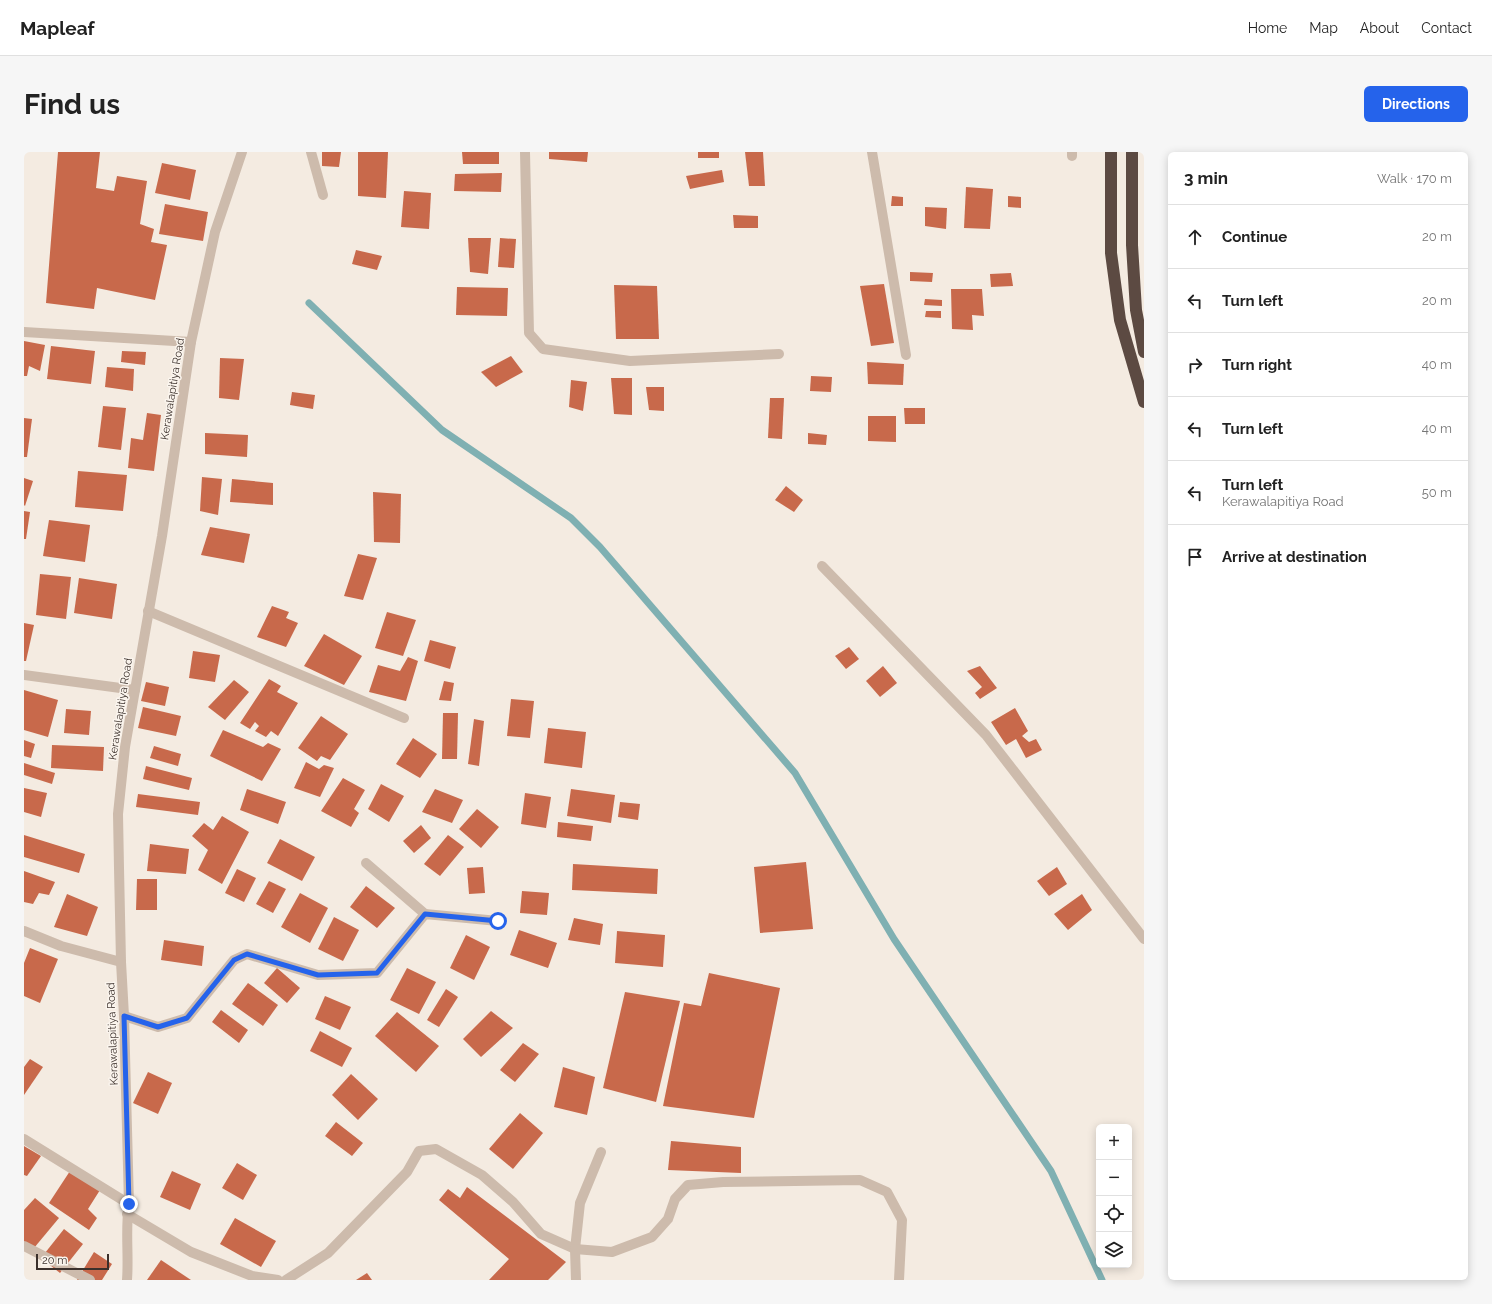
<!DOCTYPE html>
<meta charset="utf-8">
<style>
:root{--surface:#fff;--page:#f6f6f6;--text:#222;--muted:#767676;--line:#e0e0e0;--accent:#2563eb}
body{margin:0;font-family:Raleway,sans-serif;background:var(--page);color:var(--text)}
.controls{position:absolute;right:12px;bottom:12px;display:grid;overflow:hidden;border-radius:6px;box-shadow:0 2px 10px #0003}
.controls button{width:36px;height:36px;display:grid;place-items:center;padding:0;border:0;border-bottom:1px solid var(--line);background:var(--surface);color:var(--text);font:20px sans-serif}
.scale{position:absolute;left:12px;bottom:10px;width:73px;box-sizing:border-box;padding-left:4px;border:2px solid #3b302b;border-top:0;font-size:11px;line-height:14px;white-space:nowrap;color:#3b302b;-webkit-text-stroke:3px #fbf5ee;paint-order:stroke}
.stop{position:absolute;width:12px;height:12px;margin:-9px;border:3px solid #2563eb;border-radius:50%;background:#fff}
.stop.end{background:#2563eb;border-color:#fff;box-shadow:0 1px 4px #0008}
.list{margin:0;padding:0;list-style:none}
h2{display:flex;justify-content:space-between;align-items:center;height:52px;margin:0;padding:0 16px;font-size:17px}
h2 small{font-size:13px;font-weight:400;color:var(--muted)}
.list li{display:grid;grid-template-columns:26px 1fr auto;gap:12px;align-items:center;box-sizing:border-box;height:64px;padding:0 16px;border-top:1px solid var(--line)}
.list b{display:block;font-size:15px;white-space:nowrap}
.list p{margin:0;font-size:13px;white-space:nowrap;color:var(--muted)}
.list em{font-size:13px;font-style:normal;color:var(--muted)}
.icon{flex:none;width:22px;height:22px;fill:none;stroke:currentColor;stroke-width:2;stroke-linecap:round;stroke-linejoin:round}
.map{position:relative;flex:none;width:1120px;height:1128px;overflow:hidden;border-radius:6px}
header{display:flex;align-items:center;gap:24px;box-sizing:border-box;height:56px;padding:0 20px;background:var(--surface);border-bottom:1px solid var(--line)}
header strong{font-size:19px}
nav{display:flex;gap:22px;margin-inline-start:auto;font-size:14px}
.intro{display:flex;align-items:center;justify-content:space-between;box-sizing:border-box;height:96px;padding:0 24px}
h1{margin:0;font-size:28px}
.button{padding:10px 18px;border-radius:6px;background:var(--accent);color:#fff;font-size:14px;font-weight:700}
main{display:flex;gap:24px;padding:0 24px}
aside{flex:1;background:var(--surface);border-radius:6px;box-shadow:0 2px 10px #0003}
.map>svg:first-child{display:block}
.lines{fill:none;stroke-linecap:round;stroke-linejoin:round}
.stream{stroke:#7fb0b2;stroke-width:7}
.building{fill:#c8694b}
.minor{stroke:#cdbbac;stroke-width:10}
.highway{stroke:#5c4a42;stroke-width:12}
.route{stroke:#2563eb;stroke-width:5}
.labels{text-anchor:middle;stroke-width:3;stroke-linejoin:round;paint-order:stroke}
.street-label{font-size:11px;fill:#3b302b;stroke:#fbf5ee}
</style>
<header>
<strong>Mapleaf</strong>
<nav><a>Home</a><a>Map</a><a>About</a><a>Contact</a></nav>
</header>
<div class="intro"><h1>Find us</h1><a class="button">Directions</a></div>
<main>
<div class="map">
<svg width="1120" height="1128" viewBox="0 0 1120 1128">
<rect width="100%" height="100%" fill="#f4ebe1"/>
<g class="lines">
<polyline class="stream" points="285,151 418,278 547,366 576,395 771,621 870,787 1027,1019 1078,1128"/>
</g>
<g class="building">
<polygon points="34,0 76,0 72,36 90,39 93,24 123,29 116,72 130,77 127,90 143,93 131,148 73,136 70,157 22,151"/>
<polygon points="298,0 317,0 315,15 298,14"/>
<polygon points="334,0 364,0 362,46 334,44"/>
<polygon points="438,0 475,0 475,12 439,12"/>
<polygon points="525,0 564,0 563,10 525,7"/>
<rect x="674" y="0" width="21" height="6"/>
<polygon points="721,0 739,0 741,34 725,34"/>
<polygon points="138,11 172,18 166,48 131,41"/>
<polygon points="698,18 700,30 666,37 662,24"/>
<polygon points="478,21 477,40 430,39 431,22"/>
<polygon points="942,35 969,37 966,77 940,76"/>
<polygon points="380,39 407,41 405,77 377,75"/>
<polygon points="868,44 879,45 879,54 867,54"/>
<polygon points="984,44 997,45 997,56 984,55"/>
<polygon points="141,52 184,60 179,89 135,82"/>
<polygon points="901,55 923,56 922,77 901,74"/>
<polygon points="709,63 734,64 734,76 710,76"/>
<polygon points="444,86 467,86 464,122 446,120"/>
<polygon points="476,86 492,87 490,116 474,115"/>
<polygon points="332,98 358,104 353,118 328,112"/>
<polygon points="886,120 909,121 908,130 886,129"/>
<polygon points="987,121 989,134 967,135 966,122"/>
<polygon points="860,132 870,191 847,194 836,134"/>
<polygon points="590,133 633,134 635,187 592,187"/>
<polygon points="433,135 484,136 483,164 432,163"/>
<polygon points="927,137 958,137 960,164 948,163 949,178 928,177"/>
<polygon points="901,147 918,148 918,154 900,153"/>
<polygon points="902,159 917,159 917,166 901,165"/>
<polygon points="0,189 21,193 16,219 5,214 3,224 0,224"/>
<polygon points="27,194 71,199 67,232 23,227"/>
<polygon points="98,199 122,200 121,213 97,210"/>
<polygon points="487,204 499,220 472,235 457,220"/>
<polygon points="196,206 220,207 215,248 195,246"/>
<polygon points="843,210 880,212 879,233 844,232"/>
<polygon points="83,215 110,217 109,239 81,235"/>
<polygon points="787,224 808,225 807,240 786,239"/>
<polygon points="587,226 608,226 608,263 590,262"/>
<polygon points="547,228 563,230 559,259 545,255"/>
<polygon points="622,235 640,235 640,259 625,258"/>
<polygon points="268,240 291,243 289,257 266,253"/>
<polygon points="746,246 760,246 758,287 744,286"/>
<polygon points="79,254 102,256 97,298 74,295"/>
<polygon points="880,256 901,256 901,272 881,272"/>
<polygon points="123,261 137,263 130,319 104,316 107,286 119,288"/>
<polygon points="844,264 872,264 872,290 844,289"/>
<polygon points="0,266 8,267 3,305 0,305"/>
<polygon points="181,281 224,283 223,305 181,302"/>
<polygon points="784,281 803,283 802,293 784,292"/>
<polygon points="54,319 103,323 99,359 51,355"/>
<polygon points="178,325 198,327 194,363 176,359"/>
<polygon points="0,326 9,329 1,354 0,353"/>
<polygon points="208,327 249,331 249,353 206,350"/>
<polygon points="762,334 779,348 770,360 751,348"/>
<polygon points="349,340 377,342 376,391 350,390"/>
<polygon points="0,359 6,360 2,387 0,387"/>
<polygon points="25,368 66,373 61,410 19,404"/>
<polygon points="186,375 226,382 220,411 177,403"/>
<polygon points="334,402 353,406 339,448 320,444"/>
<polygon points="16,422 47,425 42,467 12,463"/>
<polygon points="55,426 93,432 88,467 50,461"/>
<polygon points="248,454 265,460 262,466 274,471 262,495 233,485"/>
<polygon points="363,460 392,468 379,504 351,496"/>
<polygon points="0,471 10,473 2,509 0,509"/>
<polygon points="300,482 338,504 320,533 280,514"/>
<polygon points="406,488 432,495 426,517 400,509"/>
<polygon points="825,495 835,507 822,517 811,504"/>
<polygon points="169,499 196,503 191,530 165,526"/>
<polygon points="384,505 394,509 382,549 345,540 354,513 376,519"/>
<polygon points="859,514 873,531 856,545 842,529"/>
<polygon points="956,514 973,536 956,547 951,541 958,535 943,519"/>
<polygon points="245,527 257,534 253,540 274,551 254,584 247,579 242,585 231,579 235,574 231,570 226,577 216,571"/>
<polygon points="210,528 225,540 201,568 184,555"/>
<polygon points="420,529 430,531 427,549 415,548"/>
<polygon points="122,530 145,535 141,554 117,549"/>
<polygon points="0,538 34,548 24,585 0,578"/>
<polygon points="487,547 510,549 506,586 483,584"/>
<polygon points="119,555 157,564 152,584 114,576"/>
<polygon points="991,556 1004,579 998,584 1005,590 1012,587 1018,598 1002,606 992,587 982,593 967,570"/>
<polygon points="42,557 67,559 65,583 40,581"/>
<polygon points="419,561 434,561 433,607 418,607"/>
<polygon points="297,564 324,582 306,608 297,604 293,609 274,596"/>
<polygon points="450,567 460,569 455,614 444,612"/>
<polygon points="524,576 562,580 558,616 520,611"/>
<polygon points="199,578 239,595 244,591 257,597 238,629 186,604"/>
<polygon points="389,586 413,602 396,626 372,612"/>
<polygon points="0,588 11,592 7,606 0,604"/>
<polygon points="28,593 80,595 79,619 27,616"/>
<polygon points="130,594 157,602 154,614 126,606"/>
<polygon points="282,610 295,617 300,613 310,616 296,645 270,636"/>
<polygon points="0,611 31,621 28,632 0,623"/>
<polygon points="122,614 168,626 165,638 119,627"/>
<polygon points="319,626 341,638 330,657 335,661 327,675 297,659"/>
<polygon points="357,632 380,644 365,670 344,657"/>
<polygon points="0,636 23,641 17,665 0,660"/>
<polygon points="223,637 262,650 254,672 216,658"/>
<polygon points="411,637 439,648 428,671 398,660"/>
<polygon points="547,637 591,643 587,671 543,664"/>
<polygon points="501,641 527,645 522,676 497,672"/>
<polygon points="114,642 176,650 174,663 112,655"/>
<polygon points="596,650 616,652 614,668 594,665"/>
<polygon points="453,657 475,675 457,696 435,677"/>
<polygon points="198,664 225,680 198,732 174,718 184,698 168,684 180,671 189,678"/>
<polygon points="534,670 569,674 567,689 533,685"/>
<polygon points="397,673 407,686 390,701 379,689"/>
<polygon points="0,683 61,702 55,721 0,705"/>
<polygon points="424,683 440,695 416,724 400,712"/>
<polygon points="256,687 291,705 278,729 243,711"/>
<polygon points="126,692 165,697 162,722 123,719"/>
<polygon points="782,710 789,777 736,781 730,715"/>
<polygon points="549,712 634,717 633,742 548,738"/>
<polygon points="459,715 461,741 445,742 443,716"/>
<polygon points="1033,715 1043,732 1025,744 1013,729"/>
<polygon points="213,717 232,726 220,750 201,741"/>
<polygon points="0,719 31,730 25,743 15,741 9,752 0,750"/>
<polygon points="113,727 133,727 133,758 112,758"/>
<polygon points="245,729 262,737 249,761 232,752"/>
<polygon points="342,734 371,756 353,776 326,755"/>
<polygon points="498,739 525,741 523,763 496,761"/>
<polygon points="276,741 304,756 286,791 257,775"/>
<polygon points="43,742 74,755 63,784 30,775"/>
<polygon points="1058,742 1068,758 1044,778 1030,762"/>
<polygon points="310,765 335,778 319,809 294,797"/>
<polygon points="550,766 579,772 576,793 544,788"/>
<polygon points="495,778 533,791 524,816 486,803"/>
<polygon points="593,779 641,783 639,815 591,811"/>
<polygon points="442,783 466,795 450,828 426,816"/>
<polygon points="140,788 180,794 178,814 137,808"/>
<polygon points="6,796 34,807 16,851 0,844 0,811"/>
<polygon points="253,816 276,836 263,851 240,831"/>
<polygon points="383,816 412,830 395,862 366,848"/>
<polygon points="685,821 756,836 730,966 639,954 660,851 677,854"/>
<polygon points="224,831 254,853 239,874 208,852"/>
<polygon points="422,837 434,845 415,875 403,868"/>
<polygon points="601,840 656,849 632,950 579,936"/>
<polygon points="301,844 327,855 316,878 291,867"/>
<polygon points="197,858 224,878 215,891 188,870"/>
<polygon points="467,859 489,876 457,905 439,887"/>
<polygon points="373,860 415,894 392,920 351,884"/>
<polygon points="296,879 328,896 318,915 286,899"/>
<polygon points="499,891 515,902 491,930 476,918"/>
<polygon points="6,907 19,915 0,943 0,915"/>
<polygon points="539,915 571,925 563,963 530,955"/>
<polygon points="124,920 148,931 134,962 109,951"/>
<polygon points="327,922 354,947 334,968 308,943"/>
<polygon points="496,961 519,981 489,1017 465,997"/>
<polygon points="312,970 339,991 328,1004 301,984"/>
<polygon points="647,989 717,995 717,1021 644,1018"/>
<polygon points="0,994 17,1004 3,1024 0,1023"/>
<polygon points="213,1011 233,1023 219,1048 198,1036"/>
<polygon points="46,1019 76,1038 64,1057 73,1066 65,1078 25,1051"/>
<polygon points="148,1019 177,1032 166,1058 136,1045"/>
<polygon points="443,1035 542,1110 524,1128 465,1128 485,1107 415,1048 424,1037 436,1046"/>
<polygon points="11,1046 35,1066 10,1096 0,1090 0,1058"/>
<polygon points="211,1066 252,1089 237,1115 196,1092"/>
<polygon points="40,1077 59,1092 36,1121 17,1106"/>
<polygon points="70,1100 88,1112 78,1128 53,1128"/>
<polygon points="137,1108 167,1128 123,1128"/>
<polygon points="343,1121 348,1128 332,1128"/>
</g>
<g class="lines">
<g class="minor">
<polyline points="287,0 299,43"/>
<polyline points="501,0 505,181 519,197 606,209 755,202"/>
<polyline points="848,0 882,203"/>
<polyline points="1048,4 1048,0"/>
<polyline points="0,180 167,190"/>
<polyline points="798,414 962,583 1120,787"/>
<polyline points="124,459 380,566"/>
<polyline points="0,523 111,538"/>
<polyline points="342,711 401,762"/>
<polyline points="0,779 37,794 97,810"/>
<polyline points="100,864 134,875 163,866 210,808 223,802 294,823 353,821 401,762 474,769"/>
<polyline points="0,987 105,1052"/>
<polyline points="103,1062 167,1100 228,1124 254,1128"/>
<polyline points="0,1094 66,1128"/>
<path d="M103,1128c2,-25 -2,-51 2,-76l-5,-188 -3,-54 -2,-94 -1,-54 7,-67 37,-211 29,-194 24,-110 27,-80"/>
<polyline points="262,1128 304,1101 383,1020 395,999 412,997 458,1023 489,1050 517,1082 551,1097 556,1051 577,1000"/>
<polyline points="552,1128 551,1097 588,1100 628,1085 644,1067 651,1047 664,1033 699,1030 836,1028 863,1040 878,1068 875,1128"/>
</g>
<g class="highway">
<polyline points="1087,0 1087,101 1096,168 1120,250"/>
<polyline points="1108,0 1108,93 1112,158 1120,200"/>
</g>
</g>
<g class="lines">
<polyline class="route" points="105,1052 100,864 134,875 163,866 210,808 223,802 294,823 353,821 401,762 474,769"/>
</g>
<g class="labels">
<g class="street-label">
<text transform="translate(148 237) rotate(-81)" y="4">Kerawalapitiya Road</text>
<text transform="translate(96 557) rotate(-81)" y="4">Kerawalapitiya Road</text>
<text transform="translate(88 882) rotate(-92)" y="4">Kerawalapitiya Road</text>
</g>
</g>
</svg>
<div class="controls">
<button>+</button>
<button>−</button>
<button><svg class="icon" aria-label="locate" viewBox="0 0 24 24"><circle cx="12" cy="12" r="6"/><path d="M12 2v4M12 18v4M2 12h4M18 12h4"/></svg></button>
<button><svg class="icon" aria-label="layers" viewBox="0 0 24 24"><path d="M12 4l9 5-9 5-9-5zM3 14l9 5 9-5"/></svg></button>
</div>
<div class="scale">20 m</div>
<div class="stop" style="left:474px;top:769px"></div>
<div class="stop end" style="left:105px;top:1052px"></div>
</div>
<aside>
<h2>3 min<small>Walk · 170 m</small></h2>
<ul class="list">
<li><svg class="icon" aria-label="ahead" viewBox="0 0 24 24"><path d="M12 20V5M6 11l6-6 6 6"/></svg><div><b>Continue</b></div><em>20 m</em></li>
<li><svg class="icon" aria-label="left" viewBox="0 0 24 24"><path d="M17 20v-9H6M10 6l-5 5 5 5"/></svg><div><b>Turn left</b></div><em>20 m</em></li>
<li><svg class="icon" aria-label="right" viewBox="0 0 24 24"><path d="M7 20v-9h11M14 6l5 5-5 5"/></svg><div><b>Turn right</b></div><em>40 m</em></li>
<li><svg class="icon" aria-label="left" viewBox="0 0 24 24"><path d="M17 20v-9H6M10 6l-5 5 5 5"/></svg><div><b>Turn left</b></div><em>40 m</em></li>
<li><svg class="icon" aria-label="left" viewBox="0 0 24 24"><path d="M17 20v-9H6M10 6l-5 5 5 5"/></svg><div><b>Turn left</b><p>Kerawalapitiya Road</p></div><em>50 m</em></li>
<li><svg class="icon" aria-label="arrive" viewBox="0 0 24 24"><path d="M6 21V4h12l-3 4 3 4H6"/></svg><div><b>Arrive at destination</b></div></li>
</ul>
</aside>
</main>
